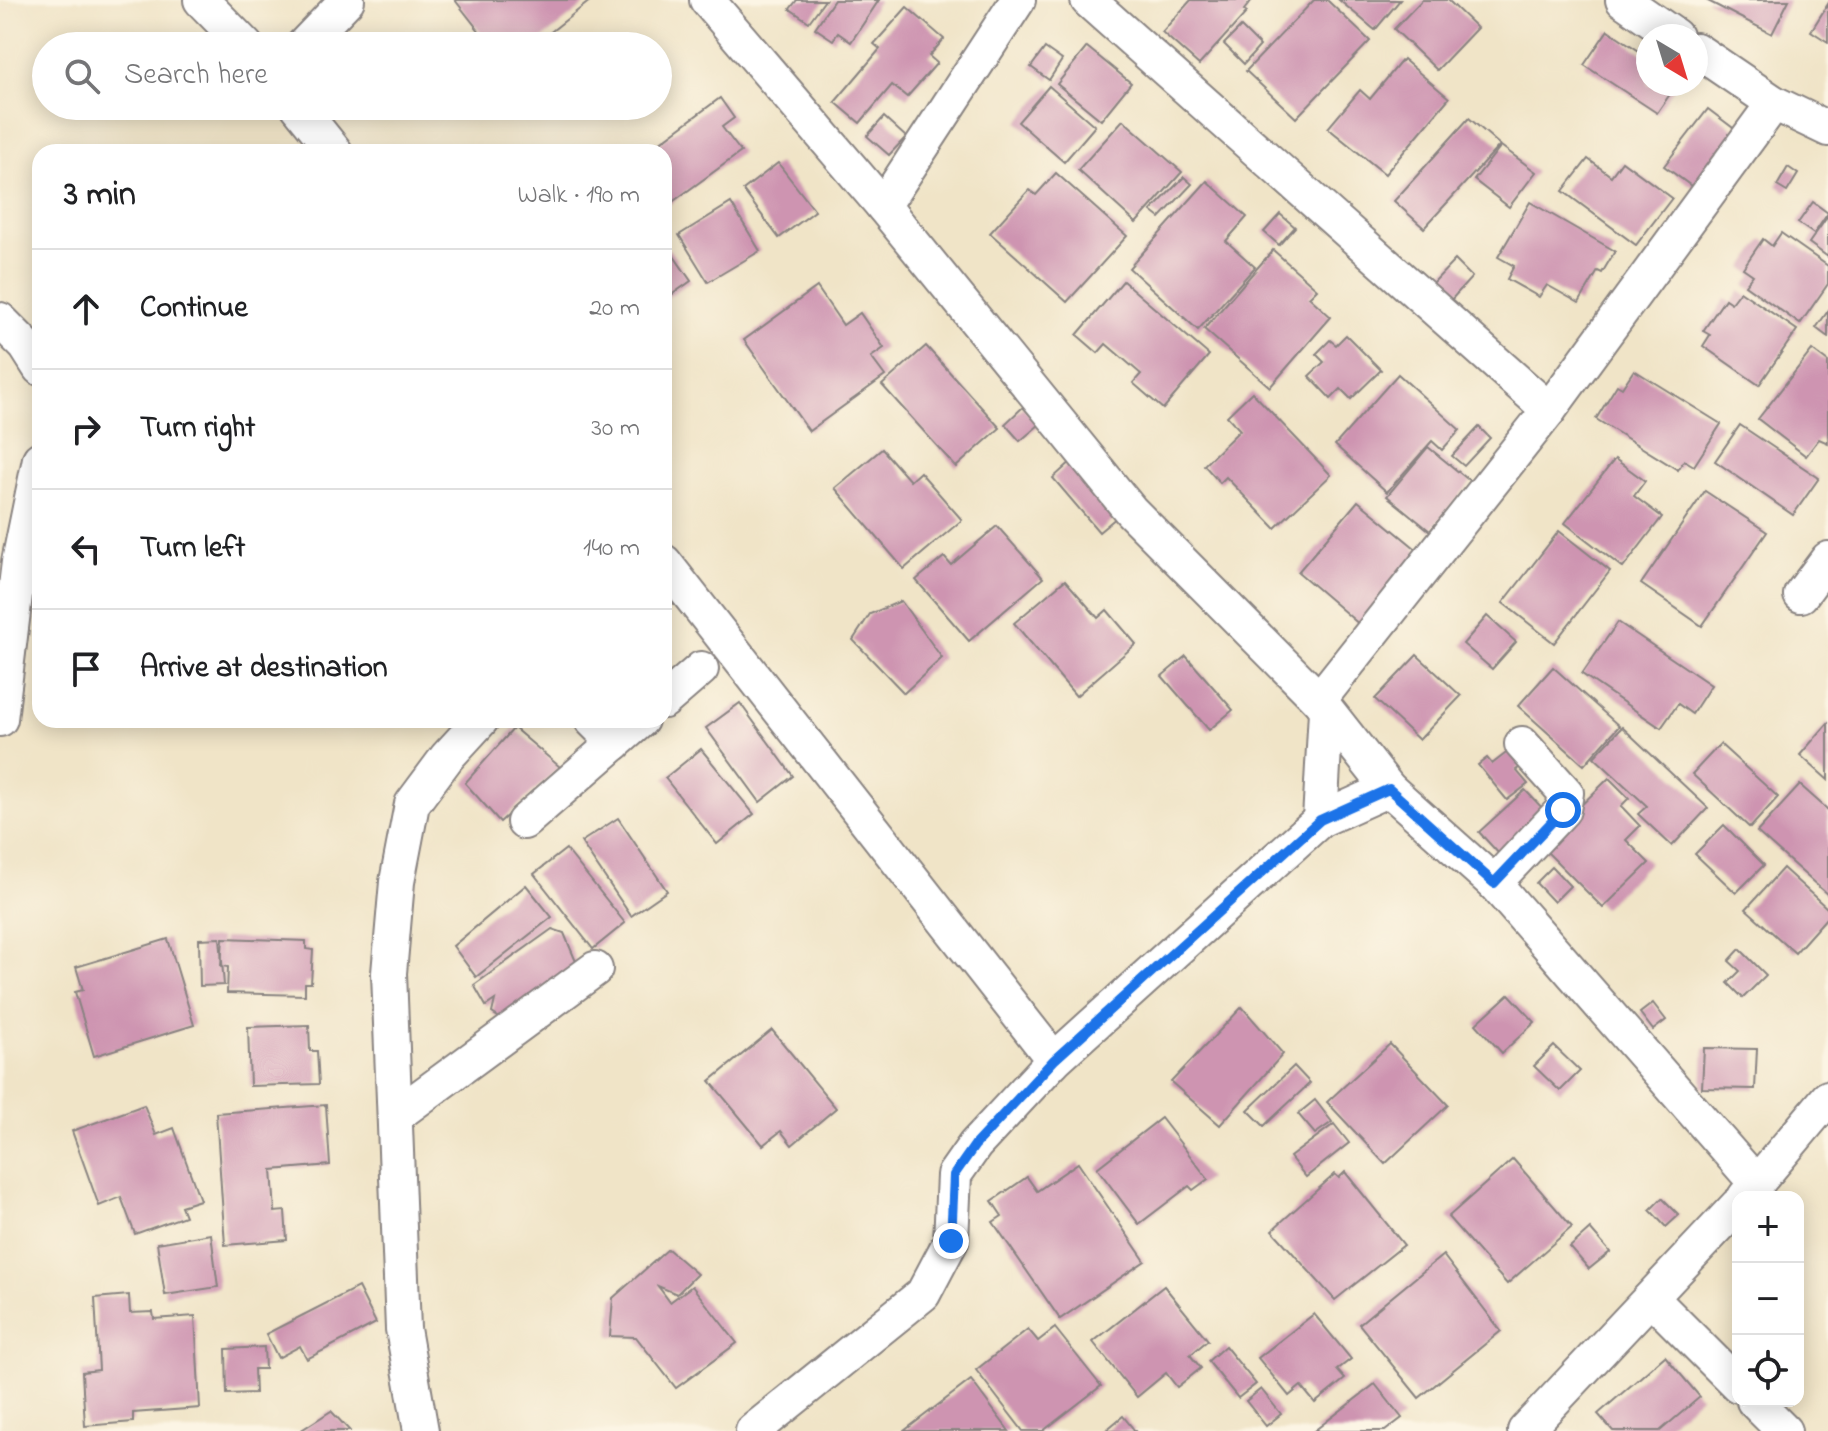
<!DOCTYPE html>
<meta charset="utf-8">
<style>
:root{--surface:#fff;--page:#f2f2f2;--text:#202124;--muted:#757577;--line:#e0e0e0}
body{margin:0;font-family:"Indie Flower",sans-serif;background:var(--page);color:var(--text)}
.controls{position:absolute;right:24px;bottom:24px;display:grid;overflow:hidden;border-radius:16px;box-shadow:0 4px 20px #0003}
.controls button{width:72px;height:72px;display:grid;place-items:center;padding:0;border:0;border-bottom:2px solid var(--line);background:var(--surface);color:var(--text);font:40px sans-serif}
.compass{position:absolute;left:1636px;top:24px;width:72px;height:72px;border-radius:50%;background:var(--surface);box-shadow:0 4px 20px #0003;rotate:142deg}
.stop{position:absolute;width:24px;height:24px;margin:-18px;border:6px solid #1a73e8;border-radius:50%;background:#fff}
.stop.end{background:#1a73e8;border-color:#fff;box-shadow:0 2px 8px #0008}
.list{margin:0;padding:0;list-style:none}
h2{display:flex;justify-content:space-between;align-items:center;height:104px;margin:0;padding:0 32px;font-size:34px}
h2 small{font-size:26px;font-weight:400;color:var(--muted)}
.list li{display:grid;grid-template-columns:52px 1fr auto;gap:24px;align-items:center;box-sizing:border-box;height:120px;padding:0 32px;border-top:2px solid var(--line)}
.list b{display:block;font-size:30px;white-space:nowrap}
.list em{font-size:26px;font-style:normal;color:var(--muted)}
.icon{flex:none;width:44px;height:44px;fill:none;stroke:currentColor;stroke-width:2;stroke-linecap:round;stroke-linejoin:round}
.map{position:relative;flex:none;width:1828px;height:1431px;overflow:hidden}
.search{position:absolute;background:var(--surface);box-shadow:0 4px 20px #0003;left:32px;top:32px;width:640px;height:88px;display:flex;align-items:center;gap:20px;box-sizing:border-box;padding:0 28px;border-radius:44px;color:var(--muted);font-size:30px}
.panel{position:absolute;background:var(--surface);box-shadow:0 4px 20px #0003;left:32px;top:144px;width:640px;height:584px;border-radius:24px}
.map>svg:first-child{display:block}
.building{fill:#ce94b1}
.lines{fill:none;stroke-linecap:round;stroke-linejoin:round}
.minor-casing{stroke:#898381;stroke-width:38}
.minor{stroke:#fff;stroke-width:34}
.route{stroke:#1a73e8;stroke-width:10}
</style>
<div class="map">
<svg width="1828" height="1431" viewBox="0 0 1828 1431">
<rect width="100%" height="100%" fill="#fcf5e5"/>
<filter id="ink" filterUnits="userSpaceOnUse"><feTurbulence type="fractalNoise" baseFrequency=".0125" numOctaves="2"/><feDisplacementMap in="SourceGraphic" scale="16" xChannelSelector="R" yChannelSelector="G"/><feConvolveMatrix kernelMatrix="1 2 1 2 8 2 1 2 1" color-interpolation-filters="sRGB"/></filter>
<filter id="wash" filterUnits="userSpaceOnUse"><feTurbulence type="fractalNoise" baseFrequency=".006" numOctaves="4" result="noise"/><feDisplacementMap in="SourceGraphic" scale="32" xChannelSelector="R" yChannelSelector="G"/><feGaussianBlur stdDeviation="1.8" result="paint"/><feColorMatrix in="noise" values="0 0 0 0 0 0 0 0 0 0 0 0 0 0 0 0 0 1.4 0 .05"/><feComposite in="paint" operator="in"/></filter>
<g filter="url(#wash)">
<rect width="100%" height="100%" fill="#f0e4c7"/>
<g id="blocks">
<g class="building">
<polygon points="455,0 591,0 533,46 491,46"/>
<polygon points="797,0 825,0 809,22 790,9"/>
<polygon points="834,0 879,0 851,42 838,33 833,40 815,28"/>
<polygon points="1191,0 1252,0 1244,10 1247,12 1199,65 1162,32"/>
<polygon points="1314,0 1327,0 1370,41 1296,118 1246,71"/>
<polygon points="1339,0 1400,0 1375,30"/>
<polygon points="1422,0 1448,0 1477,28 1437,70 1394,29"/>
<polygon points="1706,0 1789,0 1772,34"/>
<polygon points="1828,4 1828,42 1811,31"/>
<polygon points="907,7 944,39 929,56 937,63 907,97 892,85 860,123 835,102 880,49 874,44"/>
<polygon points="1241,27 1260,46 1244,64 1224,44"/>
<polygon points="1608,30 1648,57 1648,84 1677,84 1657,113 1584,65"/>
<polygon points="1087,47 1131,83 1101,120 1057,84"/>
<polygon points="1045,48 1062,60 1049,80 1031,67"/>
<polygon points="1403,59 1449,98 1385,174 1328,128 1360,90 1370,99"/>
<polygon points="1049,86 1095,126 1064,162 1018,122"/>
<polygon points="720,98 734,118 722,127 741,152 664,208 664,152 647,152"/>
<polygon points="1708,109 1737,131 1694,188 1664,166"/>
<polygon points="884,117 906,137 889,155 867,136"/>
<polygon points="1469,118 1500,145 1424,228 1394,201"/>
<polygon points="1123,120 1182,172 1136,223 1078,170"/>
<polygon points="1501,146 1536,172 1509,207 1474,180"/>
<polygon points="1588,159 1611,176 1622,161 1672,198 1636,245 1563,191"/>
<polygon points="778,163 815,211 779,238 743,190"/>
<polygon points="1788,167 1798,174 1787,192 1777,186"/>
<polygon points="1056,173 1127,236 1067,302 990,233 1029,190 1036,195"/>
<polygon points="1184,177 1192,184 1160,218 1151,211"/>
<polygon points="1207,181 1247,217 1226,241 1255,267 1198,330 1129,268"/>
<polygon points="1530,202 1615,251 1602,273 1598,271 1579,303 1547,285 1539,297 1507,279 1514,266 1498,257"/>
<polygon points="1813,202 1828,213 1814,234 1798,223"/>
<polygon points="731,203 760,251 708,282 679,235"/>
<polygon points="1280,214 1295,227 1279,245 1264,232"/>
<polygon points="1828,216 1828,257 1809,243"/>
<polygon points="1781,233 1828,266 1828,284 1800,324 1745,285 1753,275 1743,268 1763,239 1772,246"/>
<polygon points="669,249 691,281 664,300 664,253"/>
<polygon points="1273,250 1317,289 1309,297 1331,317 1270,387 1204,329"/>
<polygon points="1455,260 1472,277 1450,301 1432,284"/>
<polygon points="1123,281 1209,355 1163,409 1133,383 1141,374 1106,344 1098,353 1077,335"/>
<polygon points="817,287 843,325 860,313 884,348 871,357 885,376 809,431 744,340"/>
<polygon points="1740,291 1797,330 1759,385 1703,346 1710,335 1703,331 1725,299 1731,303"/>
<polygon points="1828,311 1828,337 1816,328"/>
<polygon points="1346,335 1381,370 1351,399 1341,389 1331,399 1309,376 1324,362 1316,354 1330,340 1336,345"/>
<polygon points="926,346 1000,428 956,467 882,385"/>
<polygon points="1812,350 1828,362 1828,443 1819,439 1806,456 1758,419"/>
<polygon points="1634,370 1721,424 1694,466 1684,460 1678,470 1596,419 1617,385 1622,388"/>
<polygon points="1398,374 1460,430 1442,450 1432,441 1387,492 1335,445"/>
<polygon points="1252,392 1331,475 1275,528 1226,477 1220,483 1204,465 1240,430 1227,416"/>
<polygon points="1023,407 1039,425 1020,441 1005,424"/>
<polygon points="1740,425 1819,478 1793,515 1715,461"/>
<polygon points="1479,427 1490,438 1464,466 1452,456"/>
<polygon points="1428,447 1471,482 1430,531 1387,496"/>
<polygon points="882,449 910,481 920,472 962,520 904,569 835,488"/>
<polygon points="1615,459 1645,481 1634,496 1662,517 1623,568 1565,523"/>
<polygon points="1073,460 1123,512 1099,532 1053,478"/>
<polygon points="1705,491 1767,532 1702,626 1641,584"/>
<polygon points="1358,501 1421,553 1360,625 1298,572"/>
<polygon points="997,526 1043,578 969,641 916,580 944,557 951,565"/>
<polygon points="1559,531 1610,571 1554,643 1503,603"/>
<polygon points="1065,580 1098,618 1107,610 1136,644 1076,696 1014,623"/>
<polygon points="901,601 942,658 904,693 853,640 870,614"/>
<polygon points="1487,616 1516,642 1492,669 1463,644"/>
<polygon points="1618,622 1711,685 1692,714 1678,704 1661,728 1582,674"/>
<polygon points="1417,655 1461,696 1419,740 1375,699"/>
<polygon points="1186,656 1233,710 1209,730 1162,676"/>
<polygon points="1553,667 1619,726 1584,765 1518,706"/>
<polygon points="740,703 793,776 760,802 706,728"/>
<polygon points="1828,723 1828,780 1800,755"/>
<polygon points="1622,727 1708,808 1672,846 1638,814 1647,806 1594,757"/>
<polygon points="514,728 560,767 500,822 465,783"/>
<polygon points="1720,744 1778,797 1750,828 1692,774"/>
<polygon points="701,749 754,814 717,844 665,778"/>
<polygon points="1510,750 1523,765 1516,770 1528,784 1507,800 1478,765 1487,758 1492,764"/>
<polygon points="1609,778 1629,798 1621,806 1640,826 1626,840 1649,863 1603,908 1543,848 1563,823"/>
<polygon points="1800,785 1828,810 1828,895 1757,832"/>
<polygon points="1525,790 1547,813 1501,856 1479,832"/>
<polygon points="618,818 667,891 631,916 581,842"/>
<polygon points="1724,825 1764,865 1736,893 1695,854"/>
<polygon points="566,849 625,923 593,949 534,874"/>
<polygon points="1552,867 1570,886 1554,902 1536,883"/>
<polygon points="1783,868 1828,909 1828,916 1795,953 1746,909"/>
<polygon points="526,885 552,917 476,977 453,946"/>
<polygon points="552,929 564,933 577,964 503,1020 492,1013 495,1000 486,1006 474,985"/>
<polygon points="220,938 224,985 200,986 199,939"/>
<polygon points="223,938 306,941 306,949 313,950 311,983 305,983 305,995 227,993 228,967 221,966"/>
<polygon points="168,939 194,1025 94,1056 75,992 83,990 76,967"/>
<polygon points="1740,949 1766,975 1743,998 1728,983 1740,971 1729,961"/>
<polygon points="1509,994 1535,1022 1502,1053 1476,1024"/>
<polygon points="1653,1003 1666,1020 1653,1030 1640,1013"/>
<polygon points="1242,1007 1283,1054 1220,1125 1171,1082"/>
<polygon points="309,1025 310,1051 317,1051 319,1084 250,1086 248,1027"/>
<polygon points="772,1030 836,1108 792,1145 781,1131 763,1145 710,1081"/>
<polygon points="1390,1044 1448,1105 1385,1164 1327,1102"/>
<polygon points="1554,1046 1580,1071 1560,1091 1534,1066"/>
<polygon points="1704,1048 1757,1049 1755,1089 1702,1088"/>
<polygon points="1294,1066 1310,1083 1264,1126 1248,1110"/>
<polygon points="1315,1100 1332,1122 1315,1134 1298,1114"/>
<polygon points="144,1105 156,1135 174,1128 200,1200 181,1206 185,1216 135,1234 121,1197 99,1206 72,1131"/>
<polygon points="326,1105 330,1165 272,1170 275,1212 285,1211 287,1240 225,1245 216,1113"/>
<polygon points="1161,1118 1208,1179 1193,1190 1189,1186 1139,1224 1097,1168"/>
<polygon points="1334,1124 1349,1143 1306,1177 1290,1157"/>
<polygon points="1513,1159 1572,1227 1507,1284 1448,1217"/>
<polygon points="1078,1163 1145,1261 1060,1319 993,1222 1002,1216 992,1201 1027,1177 1037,1191"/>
<polygon points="1345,1172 1404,1245 1335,1300 1272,1230 1335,1174 1339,1178"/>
<polygon points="1662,1198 1679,1215 1666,1227 1650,1210"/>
<polygon points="1590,1229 1610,1252 1589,1269 1570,1247"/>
<polygon points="211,1234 218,1287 165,1295 157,1243"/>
<polygon points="668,1249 697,1274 677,1294 658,1286 670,1302 692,1286 737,1343 676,1388 636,1337 610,1336 613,1298"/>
<polygon points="1443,1255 1501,1331 1419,1398 1359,1324"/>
<polygon points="1164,1286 1208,1340 1190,1355 1201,1368 1177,1387 1166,1373 1137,1397 1093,1342"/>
<polygon points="358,1287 376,1323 307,1359 300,1346 278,1358 266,1334"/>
<polygon points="129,1295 130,1313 153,1312 154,1319 195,1316 200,1408 133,1413 133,1422 85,1426 82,1372 99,1370 95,1298"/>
<polygon points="1314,1314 1351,1359 1337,1370 1345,1379 1315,1403 1301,1386 1289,1396 1258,1358"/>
<polygon points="1055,1328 1101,1386 1043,1431 1023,1431 976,1370 1028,1329 1038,1341"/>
<polygon points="1225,1346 1256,1384 1238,1398 1208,1361"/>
<polygon points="264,1347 265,1369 254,1369 255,1393 227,1394 226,1349"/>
<polygon points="1665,1356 1700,1397 1660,1431 1613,1431 1598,1414"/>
<polygon points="971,1380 1009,1431 904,1431"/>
<polygon points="1375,1384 1402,1418 1385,1431 1314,1431"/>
<polygon points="1261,1389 1281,1414 1266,1426 1246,1401"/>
<polygon points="331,1411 350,1431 300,1431"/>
<polygon points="1123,1416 1135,1431 1105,1431"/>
</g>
</g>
</g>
<g filter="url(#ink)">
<use href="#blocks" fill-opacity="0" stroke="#898381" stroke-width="2"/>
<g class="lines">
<g class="minor-casing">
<g id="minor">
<polyline points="201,0 246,46"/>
<polyline points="707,0 883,206 1131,511 1319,700 1389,789 1494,883 1757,1184"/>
<polyline points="1088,0 1549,410"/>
<polyline points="1623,0 1675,36"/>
<polyline points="303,46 347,0"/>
<polyline points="1696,50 1774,103 1828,129"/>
<polyline points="298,106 335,152"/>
<polyline points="883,206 1018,0"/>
<polyline points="0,320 26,346 40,368"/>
<polyline points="664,562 1054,1060"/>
<polyline points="1801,595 1828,559"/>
<polyline points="1319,700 1549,410 1774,103"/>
<polyline points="664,701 701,669"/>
<polyline points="0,719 19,562 40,459"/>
<polyline points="592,720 615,743"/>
<polyline points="1320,820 1326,711"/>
<polyline points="524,822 641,720"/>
<polyline points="1494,883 1563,810 1566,793 1522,744"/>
<polyline points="395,1116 595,969"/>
<polyline points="1745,1197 1828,1098"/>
<polyline points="1651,1298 1738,1385"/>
<polyline points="1754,1401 1784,1431"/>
<polyline points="421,1431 403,1329 389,973 397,882 412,804 447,757 481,720"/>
<polyline points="753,1431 923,1294 951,1241 954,1175 975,1145 1054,1060 1320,820 1389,789"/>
<polyline points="1525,1431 1738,1205"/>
</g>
</g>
<use href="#minor" class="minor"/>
</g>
</g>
<g class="lines" filter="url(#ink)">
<polyline class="route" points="951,1241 954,1175 975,1145 1054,1060 1320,820 1389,789 1494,883 1563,810"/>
</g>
</svg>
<div class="controls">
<button>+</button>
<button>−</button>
<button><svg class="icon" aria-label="locate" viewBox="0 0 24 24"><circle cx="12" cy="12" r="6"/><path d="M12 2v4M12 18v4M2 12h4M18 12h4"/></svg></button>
</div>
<svg class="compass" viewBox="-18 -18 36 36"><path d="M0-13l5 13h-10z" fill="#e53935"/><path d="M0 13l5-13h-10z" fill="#757577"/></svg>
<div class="stop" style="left:1563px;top:810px"></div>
<div class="stop end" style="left:951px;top:1241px"></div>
<div class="search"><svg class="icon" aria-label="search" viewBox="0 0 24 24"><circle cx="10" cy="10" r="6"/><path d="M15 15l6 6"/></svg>Search here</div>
<section class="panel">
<h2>3 min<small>Walk · 190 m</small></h2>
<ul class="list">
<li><svg class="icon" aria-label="ahead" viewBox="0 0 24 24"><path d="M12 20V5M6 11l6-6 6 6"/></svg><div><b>Continue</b></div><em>20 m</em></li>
<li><svg class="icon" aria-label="right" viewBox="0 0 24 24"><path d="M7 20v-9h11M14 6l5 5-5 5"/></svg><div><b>Turn right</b></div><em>30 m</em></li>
<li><svg class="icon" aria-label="left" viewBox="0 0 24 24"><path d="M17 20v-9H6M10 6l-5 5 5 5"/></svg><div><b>Turn left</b></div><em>140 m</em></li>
<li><svg class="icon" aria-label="arrive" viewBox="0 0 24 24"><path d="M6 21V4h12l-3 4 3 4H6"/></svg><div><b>Arrive at destination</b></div></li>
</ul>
</section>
</div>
